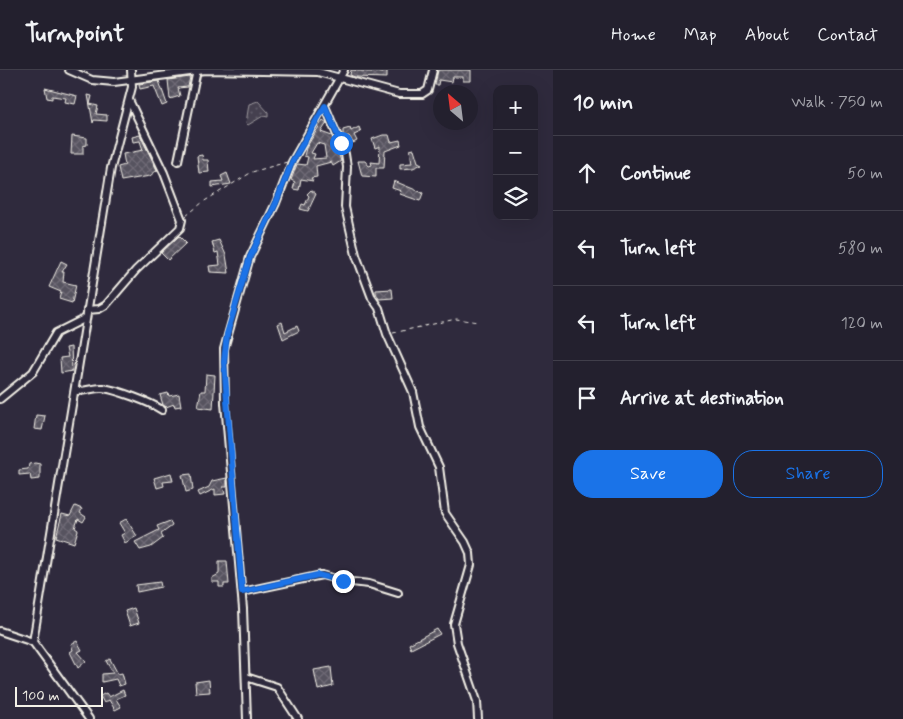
<!DOCTYPE html>
<meta charset="utf-8">
<style>
:root{--surface:#23202e;--page:#2f2d3a;--text:#f1f3f6;--muted:#a3a3aa;--line:#403e4a;--accent:#1a73e8}
body{margin:0;font-family:Mynerve,sans-serif;background:var(--page);color:var(--text)}
.controls{position:absolute;right:15px;top:15px;display:grid;overflow:hidden;border-radius:10px;box-shadow:0 5px 20px #0002}
.controls button{width:45px;height:45px;display:grid;place-items:center;padding:0;border:0;border-bottom:1px solid var(--line);background:var(--surface);color:var(--text);font:25px sans-serif}
.compass{position:absolute;left:433px;top:15px;width:45px;height:45px;border-radius:50%;background:var(--surface);box-shadow:0 5px 20px #0002;rotate:332deg}
.scale{position:absolute;left:15px;bottom:12px;width:88px;box-sizing:border-box;padding-left:5px;border:2px solid #f4f1e8;border-top:0;font-size:14px;line-height:18px;white-space:nowrap;color:#f4f1e8;-webkit-text-stroke:4px #2f2a3d;paint-order:stroke}
.stop{position:absolute;width:15px;height:15px;margin:-11px;border:4px solid #1a73e8;border-radius:50%;background:#fff}
.stop.end{background:#1a73e8;border-color:#fff;box-shadow:0 1px 5px #0008}
.list{margin:0;padding:0;list-style:none}
h2{display:flex;justify-content:space-between;align-items:center;height:65px;margin:0;padding:0 20px;font-size:21px}
h2 small{font-size:16px;font-weight:400;color:var(--muted)}
.list li{display:grid;grid-template-columns:32px 1fr auto;gap:15px;align-items:center;box-sizing:border-box;height:75px;padding:0 20px;border-top:1px solid var(--line)}
.list b{display:block;font-size:19px;white-space:nowrap}
.list em{font-size:16px;font-style:normal;color:var(--muted)}
.actions{display:flex;gap:10px;padding:15px 20px}
.actions a{flex:1;padding:11px 0;border:1px solid var(--accent);border-radius:20px;text-align:center;font-size:18px;color:var(--accent)}
.actions .main{background:var(--accent);color:#fff}
.icon{flex:none;width:28px;height:28px;fill:none;stroke:currentColor;stroke-width:2;stroke-linecap:round;stroke-linejoin:round}
.map{position:relative;flex:none;width:553px;height:649px;overflow:hidden}
header{display:flex;align-items:center;gap:30px;box-sizing:border-box;height:70px;padding:0 25px;background:var(--surface);border-bottom:1px solid var(--line)}
header strong{font-size:24px}
nav{display:flex;gap:28px;margin-inline-start:auto;font-size:18px}
main{display:flex}
aside{flex:1;background:var(--surface)}
.map>svg:first-child{display:block}
.park{fill:url(#park-dots);stroke:#9c989c}
.building{fill:url(#building-cross-hatch);stroke:#f4f1e8;fill-rule:evenodd}
.lines{fill:none;stroke-linecap:round;stroke-linejoin:round}
.street-casing{stroke:#f4f1e8;stroke-width:10}
.path{stroke:#f4f1e8;stroke-width:1;stroke-dasharray:4 4;stroke-linecap:butt}
.street{stroke:#2f2a3d;stroke-width:6}
.route{stroke:#1a73e8;stroke-width:6}
</style>
<header>
<strong>Turnpoint</strong>
<nav><a>Home</a><a>Map</a><a>About</a><a>Contact</a></nav>
</header>
<main>
<div class="map">
<svg width="553" height="649" viewBox="0 0 553 649">
<defs>
<pattern id="park-dots" width="8" height="8" patternUnits="userSpaceOnUse" patternTransform="scale(1.25)"><rect width="8" height="8" fill="#454050"/><path d="M2 2h.1M6 6h.1" fill="none" stroke="#605c69" stroke-width="1.8" stroke-linecap="round"/></pattern>
<pattern id="building-cross-hatch" width="8" height="8" patternUnits="userSpaceOnUse" patternTransform="scale(1.25)"><rect width="8" height="8" fill="#56525f"/><path d="M0 0l8 8M0 8l8-8" fill="none" stroke="#6f6b76"/></pattern>
</defs>
<rect width="100%" height="100%" fill="#2f2a3d"/>
<filter id="ink" filterUnits="userSpaceOnUse"><feTurbulence type="fractalNoise" baseFrequency=".02" numOctaves="2"/><feDisplacementMap in="SourceGraphic" scale="10" xChannelSelector="R" yChannelSelector="G"/><feConvolveMatrix kernelMatrix="1 2 1 2 8 2 1 2 1" color-interpolation-filters="sRGB"/></filter>
<g filter="url(#ink)">
<polygon class="park" points="258,31 268,42 268,47 263,46 248,55 246,53 249,34"/>
<g class="building">
<polygon points="351,0 383,3 383,1 387,1 387,8 355,7 350,5"/>
<polygon points="438,0 471,0 471,11 463,11 463,7 453,7 452,12 439,10 438,15 435,15"/>
<polygon points="190,7 188,17 178,18 180,26 170,29 168,10"/>
<polygon points="159,11 167,34 162,36 154,16 140,19 139,14"/>
<polygon points="45,18 77,26 75,34 65,32 66,28 52,26 52,29 47,28"/>
<polygon points="88,25 92,26 90,34 98,36 96,44 107,45 107,51 94,50 93,53"/>
<path d="M323,50l4,3 -6,9 11,4 9,25 -8,5 -2,-4 -15,4 1,11 -6,1 2,3 -12,-2 -2,11 -6,-1 2,-7 -4,-2 6,-16 9,1 2,-8 -4,-1 2,-8zM317,73l7,2 2,13 -13,1 2,-5 -4,-1z"/>
<polygon points="359,57 361,62 354,65 357,71 353,73 349,66 343,67 343,60 350,58 351,61"/>
<polygon points="140,65 157,100 150,106 121,111 118,97 125,95 123,84 143,80 140,71 133,72 132,67"/>
<polygon points="383,65 389,65 391,72 400,70 401,75 385,81 384,98 376,98 376,107 362,106 358,91 365,91 369,96 372,95 371,92 379,93 380,76 375,78 372,69"/>
<polygon points="72,66 87,68 87,75 83,76 83,84 71,84"/>
<polygon points="414,79 418,92 422,94 413,98 400,99 400,94 412,93 410,80"/>
<polygon points="202,85 203,90 208,90 209,102 199,103 197,86"/>
<polygon points="227,103 231,114 212,117 212,112 223,111 221,106"/>
<polygon points="394,111 423,123 420,131 400,124 401,121 392,118"/>
<polygon points="311,120 316,124 308,141 300,139 302,134 305,135 309,126 307,124"/>
<polygon points="179,166 186,173 168,190 161,183"/>
<polygon points="219,170 226,185 229,203 210,202 209,196 220,195 218,182 215,183 212,172"/>
<polygon points="61,191 67,194 62,202 64,202 63,212 76,215 72,233 59,229 61,222 49,217"/>
<polygon points="392,219 393,228 379,229 376,223 376,220"/>
<polygon points="282,252 285,262 297,256 299,261 283,269 278,254"/>
<polygon points="71,277 72,301 61,303 60,288 68,287 66,278"/>
<polygon points="206,304 215,305 213,339 198,337 201,321 205,321"/>
<polygon points="168,323 169,326 179,324 181,336 175,337 174,334 166,337 163,335 160,325"/>
<polygon points="36,345 45,346 42,360 34,359"/>
<polygon points="35,393 40,394 40,409 31,410 30,404 19,405 19,400 28,399 29,394"/>
<polygon points="171,403 173,411 163,412 164,416 157,418 154,408"/>
<polygon points="191,404 193,420 186,422 182,405"/>
<polygon points="227,408 227,417 223,417 225,424 215,425 215,419 200,426 198,422 209,417 212,411"/>
<polygon points="75,436 82,439 80,443 86,447 83,452 78,449 75,458 78,460 74,473 56,467 62,444 70,446"/>
<polygon points="126,449 137,466 125,473 121,465 125,463 119,453"/>
<polygon points="170,451 172,456 161,464 163,468 151,477 140,480 135,472 159,460 157,456"/>
<polygon points="219,491 227,491 229,514 224,514 224,517 219,517 219,512 212,512 212,508 219,504"/>
<polygon points="160,512 161,517 137,522 136,515"/>
<polygon points="134,538 139,553 130,556 125,541"/>
<polygon points="437,559 440,564 411,579 409,574"/>
<polygon points="77,571 82,580 78,582 86,591 78,598 70,582 73,580 71,574"/>
<polygon points="110,589 118,604 122,603 125,614 119,616 116,609 102,612 102,604 113,603 106,591"/>
<polygon points="331,597 333,616 318,620 314,600"/>
<polygon points="209,610 210,622 196,623 195,612"/>
<polygon points="123,620 125,625 116,629 121,637 115,640 109,630 104,633 100,626 106,623 109,627"/>
</g>
<g class="lines">
<g class="street-casing">
<g id="street">
<polyline points="69,0 92,10 114,12 205,0 318,2 399,24 422,24 428,20 433,0"/>
<polyline points="325,36 345,84 347,97 345,137 356,185 372,228 379,238 387,264 413,322 420,357 439,397 445,443 465,472 470,483 471,495 454,554 457,573 477,631 478,649"/>
<polyline points="178,91 197,0"/>
<polyline points="87,240 99,239 106,235 136,200 180,158 182,150 164,103 129,30"/>
<path d="M75,321c11,1 19,-4 28,-3 14,2 47,14 59,22"/>
<polyline points="0,329 33,302 56,263 86,248"/>
<polyline points="242,522 322,505 343,511 369,514 398,523"/>
<polyline points="0,561 33,572"/>
<polyline points="246,607 277,617 298,649"/>
<polyline points="89,649 33,572 111,98 132,17 131,0"/>
<polyline points="247,649 243,539 225,333 224,279 250,187 276,133 292,92 344,0"/>
</g>
</g>
<g class="path">
<polyline points="186,146 203,132 252,102 287,92"/>
<polyline points="393,263 456,249 479,252"/>
</g>
<use href="#street" class="street"/>
</g>
</g>
<g class="lines" filter="url(#ink)">
<polyline class="route" points="341,73 325,36 292,92 276,133 250,187 227,264 224,292 242,522 318,505 343,511"/>
</g>
</svg>
<div class="controls">
<button>+</button>
<button>−</button>
<button><svg class="icon" aria-label="layers" viewBox="0 0 24 24"><path d="M12 4l9 5-9 5-9-5zM3 14l9 5 9-5"/></svg></button>
</div>
<svg class="compass" viewBox="-18 -18 36 36"><path d="M0-13l5 13h-10z" fill="#e53935"/><path d="M0 13l5-13h-10z" fill="#a3a3aa"/></svg>
<div class="scale">100 m</div>
<div class="stop" style="left:341px;top:73px"></div>
<div class="stop end" style="left:343px;top:511px"></div>
</div>
<aside>
<h2>10 min<small>Walk · 750 m</small></h2>
<ul class="list">
<li><svg class="icon" aria-label="ahead" viewBox="0 0 24 24"><path d="M12 20V5M6 11l6-6 6 6"/></svg><div><b>Continue</b></div><em>50 m</em></li>
<li><svg class="icon" aria-label="left" viewBox="0 0 24 24"><path d="M17 20v-9H6M10 6l-5 5 5 5"/></svg><div><b>Turn left</b></div><em>580 m</em></li>
<li><svg class="icon" aria-label="left" viewBox="0 0 24 24"><path d="M17 20v-9H6M10 6l-5 5 5 5"/></svg><div><b>Turn left</b></div><em>120 m</em></li>
<li><svg class="icon" aria-label="arrive" viewBox="0 0 24 24"><path d="M6 21V4h12l-3 4 3 4H6"/></svg><div><b>Arrive at destination</b></div></li>
</ul>
<div class="actions"><a class="main">Save</a><a>Share</a></div>
</aside>
</main>
